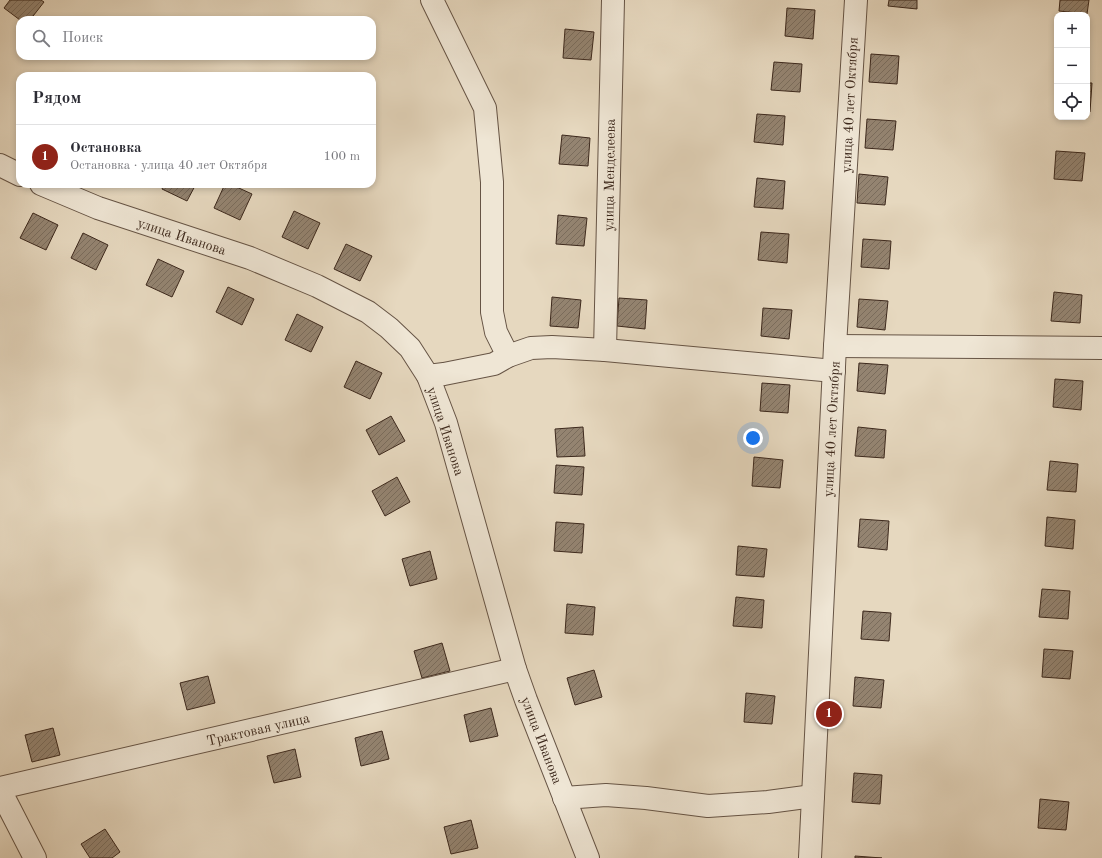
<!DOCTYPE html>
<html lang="ru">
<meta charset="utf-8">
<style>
:root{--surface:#fff;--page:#f2f2f3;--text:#2b2b33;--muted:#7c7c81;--line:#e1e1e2;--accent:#8f2418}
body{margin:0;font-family:"Old Standard TT",serif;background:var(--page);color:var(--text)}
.controls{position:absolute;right:12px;top:12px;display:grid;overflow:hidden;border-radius:8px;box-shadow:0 2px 6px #0003}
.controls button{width:36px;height:36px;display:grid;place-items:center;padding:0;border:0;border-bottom:1px solid var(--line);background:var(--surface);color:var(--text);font:20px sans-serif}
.you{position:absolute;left:753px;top:438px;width:14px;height:14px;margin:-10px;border:3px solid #fff;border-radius:50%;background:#1a73e8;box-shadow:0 0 0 6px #1a73e833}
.badge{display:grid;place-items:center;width:26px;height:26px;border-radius:50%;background:var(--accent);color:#fff;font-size:13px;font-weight:700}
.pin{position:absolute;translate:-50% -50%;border:2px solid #fff;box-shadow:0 1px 4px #0006}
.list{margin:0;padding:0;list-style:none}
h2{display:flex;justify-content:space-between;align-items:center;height:52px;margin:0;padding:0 16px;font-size:17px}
h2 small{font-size:13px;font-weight:400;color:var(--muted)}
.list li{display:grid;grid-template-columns:26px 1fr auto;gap:12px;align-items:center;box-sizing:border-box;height:64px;padding:0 16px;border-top:1px solid var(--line)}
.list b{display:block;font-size:15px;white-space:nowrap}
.list p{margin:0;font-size:13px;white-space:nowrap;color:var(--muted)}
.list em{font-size:13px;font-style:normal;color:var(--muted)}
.icon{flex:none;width:22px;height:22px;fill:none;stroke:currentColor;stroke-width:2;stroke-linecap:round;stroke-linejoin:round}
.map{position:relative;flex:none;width:1102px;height:858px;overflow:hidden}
.search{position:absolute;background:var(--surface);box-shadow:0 2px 6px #0003;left:16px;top:16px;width:360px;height:44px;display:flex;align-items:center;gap:10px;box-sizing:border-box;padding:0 14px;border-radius:12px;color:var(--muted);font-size:15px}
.panel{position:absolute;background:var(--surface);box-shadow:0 2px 6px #0003;left:16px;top:72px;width:360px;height:116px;border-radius:12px}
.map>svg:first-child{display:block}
.building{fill:url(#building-hatch);stroke:#3c281c}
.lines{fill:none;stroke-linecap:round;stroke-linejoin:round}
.minor-casing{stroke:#665445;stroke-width:24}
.minor{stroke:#efe6d5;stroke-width:22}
.labels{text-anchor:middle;stroke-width:3;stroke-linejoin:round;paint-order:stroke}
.street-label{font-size:14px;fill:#3c281c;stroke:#efe6d5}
</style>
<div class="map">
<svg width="1102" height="858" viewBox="0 0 1102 858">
<defs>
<pattern id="building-hatch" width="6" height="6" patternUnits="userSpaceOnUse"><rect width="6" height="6" fill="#948471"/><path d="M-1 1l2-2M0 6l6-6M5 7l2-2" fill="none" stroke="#7a6c5c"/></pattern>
</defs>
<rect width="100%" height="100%" fill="#e6d8bf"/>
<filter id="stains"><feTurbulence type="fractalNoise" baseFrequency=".005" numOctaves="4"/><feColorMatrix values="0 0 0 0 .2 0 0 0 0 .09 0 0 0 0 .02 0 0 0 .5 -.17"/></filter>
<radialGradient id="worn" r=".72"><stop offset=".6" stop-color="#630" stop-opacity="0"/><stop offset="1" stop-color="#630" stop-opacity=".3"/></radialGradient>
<g class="building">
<polygon points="10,0 41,0 44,2 30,20 20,20 4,8"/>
<polygon points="889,0 917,0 917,9 888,6"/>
<polygon points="1060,0 1089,0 1087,14 1059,11"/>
<polygon points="787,8 815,10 813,39 785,36"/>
<polygon points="565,29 594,32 591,60 563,58"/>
<polygon points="871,54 899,56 897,84 869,82"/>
<polygon points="774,62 802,64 800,92 771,90"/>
<polygon points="1087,83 1092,83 1090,112 1087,112"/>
<polygon points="757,114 785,116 783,145 754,142"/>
<polygon points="867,119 896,121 893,150 865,148"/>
<polygon points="562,135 590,138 588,166 559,164"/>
<polygon points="1056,151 1085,153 1082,181 1054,179"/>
<polygon points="859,174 888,177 885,205 857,203"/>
<polygon points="757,178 785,181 783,209 754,207"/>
<polygon points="164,184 196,184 187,201 162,189"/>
<polygon points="225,184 230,184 252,194 240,220 214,208"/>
<polygon points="294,211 320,223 308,249 282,237"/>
<polygon points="33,213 58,225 46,250 20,238"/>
<polygon points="558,215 587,218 584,246 556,244"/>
<polygon points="761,232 789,234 787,263 758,260"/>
<polygon points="83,233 108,245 96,270 71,258"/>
<polygon points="863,239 891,241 889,269 861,267"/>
<polygon points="346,244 372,256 360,281 334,269"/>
<polygon points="158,259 184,271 172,297 146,285"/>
<polygon points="228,287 254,299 242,325 216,312"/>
<polygon points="1054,292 1082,295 1080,323 1051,321"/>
<polygon points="552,297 581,300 578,328 550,326"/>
<polygon points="619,298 647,300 645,329 617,326"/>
<polygon points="859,299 888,301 885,330 857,327"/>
<polygon points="763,308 792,310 789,339 761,336"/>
<polygon points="297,314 323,327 311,352 285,340"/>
<polygon points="356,361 382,373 370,399 344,387"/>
<polygon points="859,363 888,365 885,394 857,391"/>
<polygon points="1055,379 1083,381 1081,410 1053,407"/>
<polygon points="762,383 790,385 788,413 760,411"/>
<polygon points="391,416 405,441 379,455 366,430"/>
<polygon points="583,427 585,456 557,457 555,429"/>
<polygon points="858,427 886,430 884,458 855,456"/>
<polygon points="754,457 783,460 780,488 752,486"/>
<polygon points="1050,461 1078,464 1076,492 1047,490"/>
<polygon points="556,465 584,467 582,495 554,493"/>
<polygon points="397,477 410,502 385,516 372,491"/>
<polygon points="1047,517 1075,520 1073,549 1045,546"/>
<polygon points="860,519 889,521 887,550 858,547"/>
<polygon points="556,522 584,524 582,553 554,551"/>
<polygon points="738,546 767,549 764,577 736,575"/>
<polygon points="430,551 437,579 410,586 402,559"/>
<polygon points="1042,589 1070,591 1068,619 1039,617"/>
<polygon points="736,597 764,600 762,628 733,626"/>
<polygon points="567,604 595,607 593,635 565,633"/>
<polygon points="863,611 891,613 889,641 861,639"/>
<polygon points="442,643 450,671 422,678 414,651"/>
<polygon points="1044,649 1073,651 1070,679 1042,677"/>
<polygon points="594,670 602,697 575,705 567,678"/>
<polygon points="208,676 215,703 187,710 180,683"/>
<polygon points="855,677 884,680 881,708 853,706"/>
<polygon points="746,693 775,696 772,724 744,722"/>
<polygon points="491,708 498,736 470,742 464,715"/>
<polygon points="53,728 60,755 32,762 25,735"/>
<polygon points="382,731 389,759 361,766 355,738"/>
<polygon points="295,749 301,777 274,783 267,756"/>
<polygon points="854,773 882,775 880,804 852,802"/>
<polygon points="1040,799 1069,802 1066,830 1038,828"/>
<polygon points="471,820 478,848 451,854 444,827"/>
<polygon points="105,829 120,852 112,858 90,858 81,844"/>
<polygon points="855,856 882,858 855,858"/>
</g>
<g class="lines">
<g class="minor-casing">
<g id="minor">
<polyline points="432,0 485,108 492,182 492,312 496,332 508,356"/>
<polyline points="0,165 20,175"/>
<polyline points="41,184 98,208 250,258 317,286 368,312 389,328 410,348 428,376 446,423 515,669 526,700 588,858"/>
<polyline points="835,346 1102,348"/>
<polyline points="605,350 613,0"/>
<polyline points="428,376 444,374 494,364 508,356 531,348 552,347 605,350 834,371"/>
<polyline points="0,788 515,669"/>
<polyline points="0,790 35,858"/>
<polyline points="564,798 606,795 646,798 708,806 768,802 813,796"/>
<polyline points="810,858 835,346 856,0"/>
</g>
</g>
<use href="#minor" class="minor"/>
</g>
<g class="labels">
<g class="street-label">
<text transform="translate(849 105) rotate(-87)" y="5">улица 40 лет Октября</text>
<text transform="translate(609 175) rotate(-89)" y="5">улица Менделеева</text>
<text transform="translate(182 236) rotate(18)" y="5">улица Иванова</text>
<text transform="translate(831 429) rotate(-87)" y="5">улица 40 лет Октября</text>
<text transform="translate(446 431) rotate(72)" y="5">улица Иванова</text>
<text transform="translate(258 729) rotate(-13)" y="5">Трактовая улица</text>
<text transform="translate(542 740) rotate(69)" y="5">улица Иванова</text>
</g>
</g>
<rect width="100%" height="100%" filter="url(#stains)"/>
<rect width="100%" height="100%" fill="url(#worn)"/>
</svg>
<div class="controls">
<button>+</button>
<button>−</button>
<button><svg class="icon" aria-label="locate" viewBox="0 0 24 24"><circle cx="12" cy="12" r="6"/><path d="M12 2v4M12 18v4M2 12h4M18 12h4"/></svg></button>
</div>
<div class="you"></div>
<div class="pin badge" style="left:829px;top:714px">1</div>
<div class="search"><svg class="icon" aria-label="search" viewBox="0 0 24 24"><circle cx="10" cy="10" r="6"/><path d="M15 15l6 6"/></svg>Поиск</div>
<section class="panel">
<h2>Рядом<small></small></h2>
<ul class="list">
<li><span class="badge">1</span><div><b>Остановка</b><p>Остановка · улица 40 лет Октября</p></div><em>100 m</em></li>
</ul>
</section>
</div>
